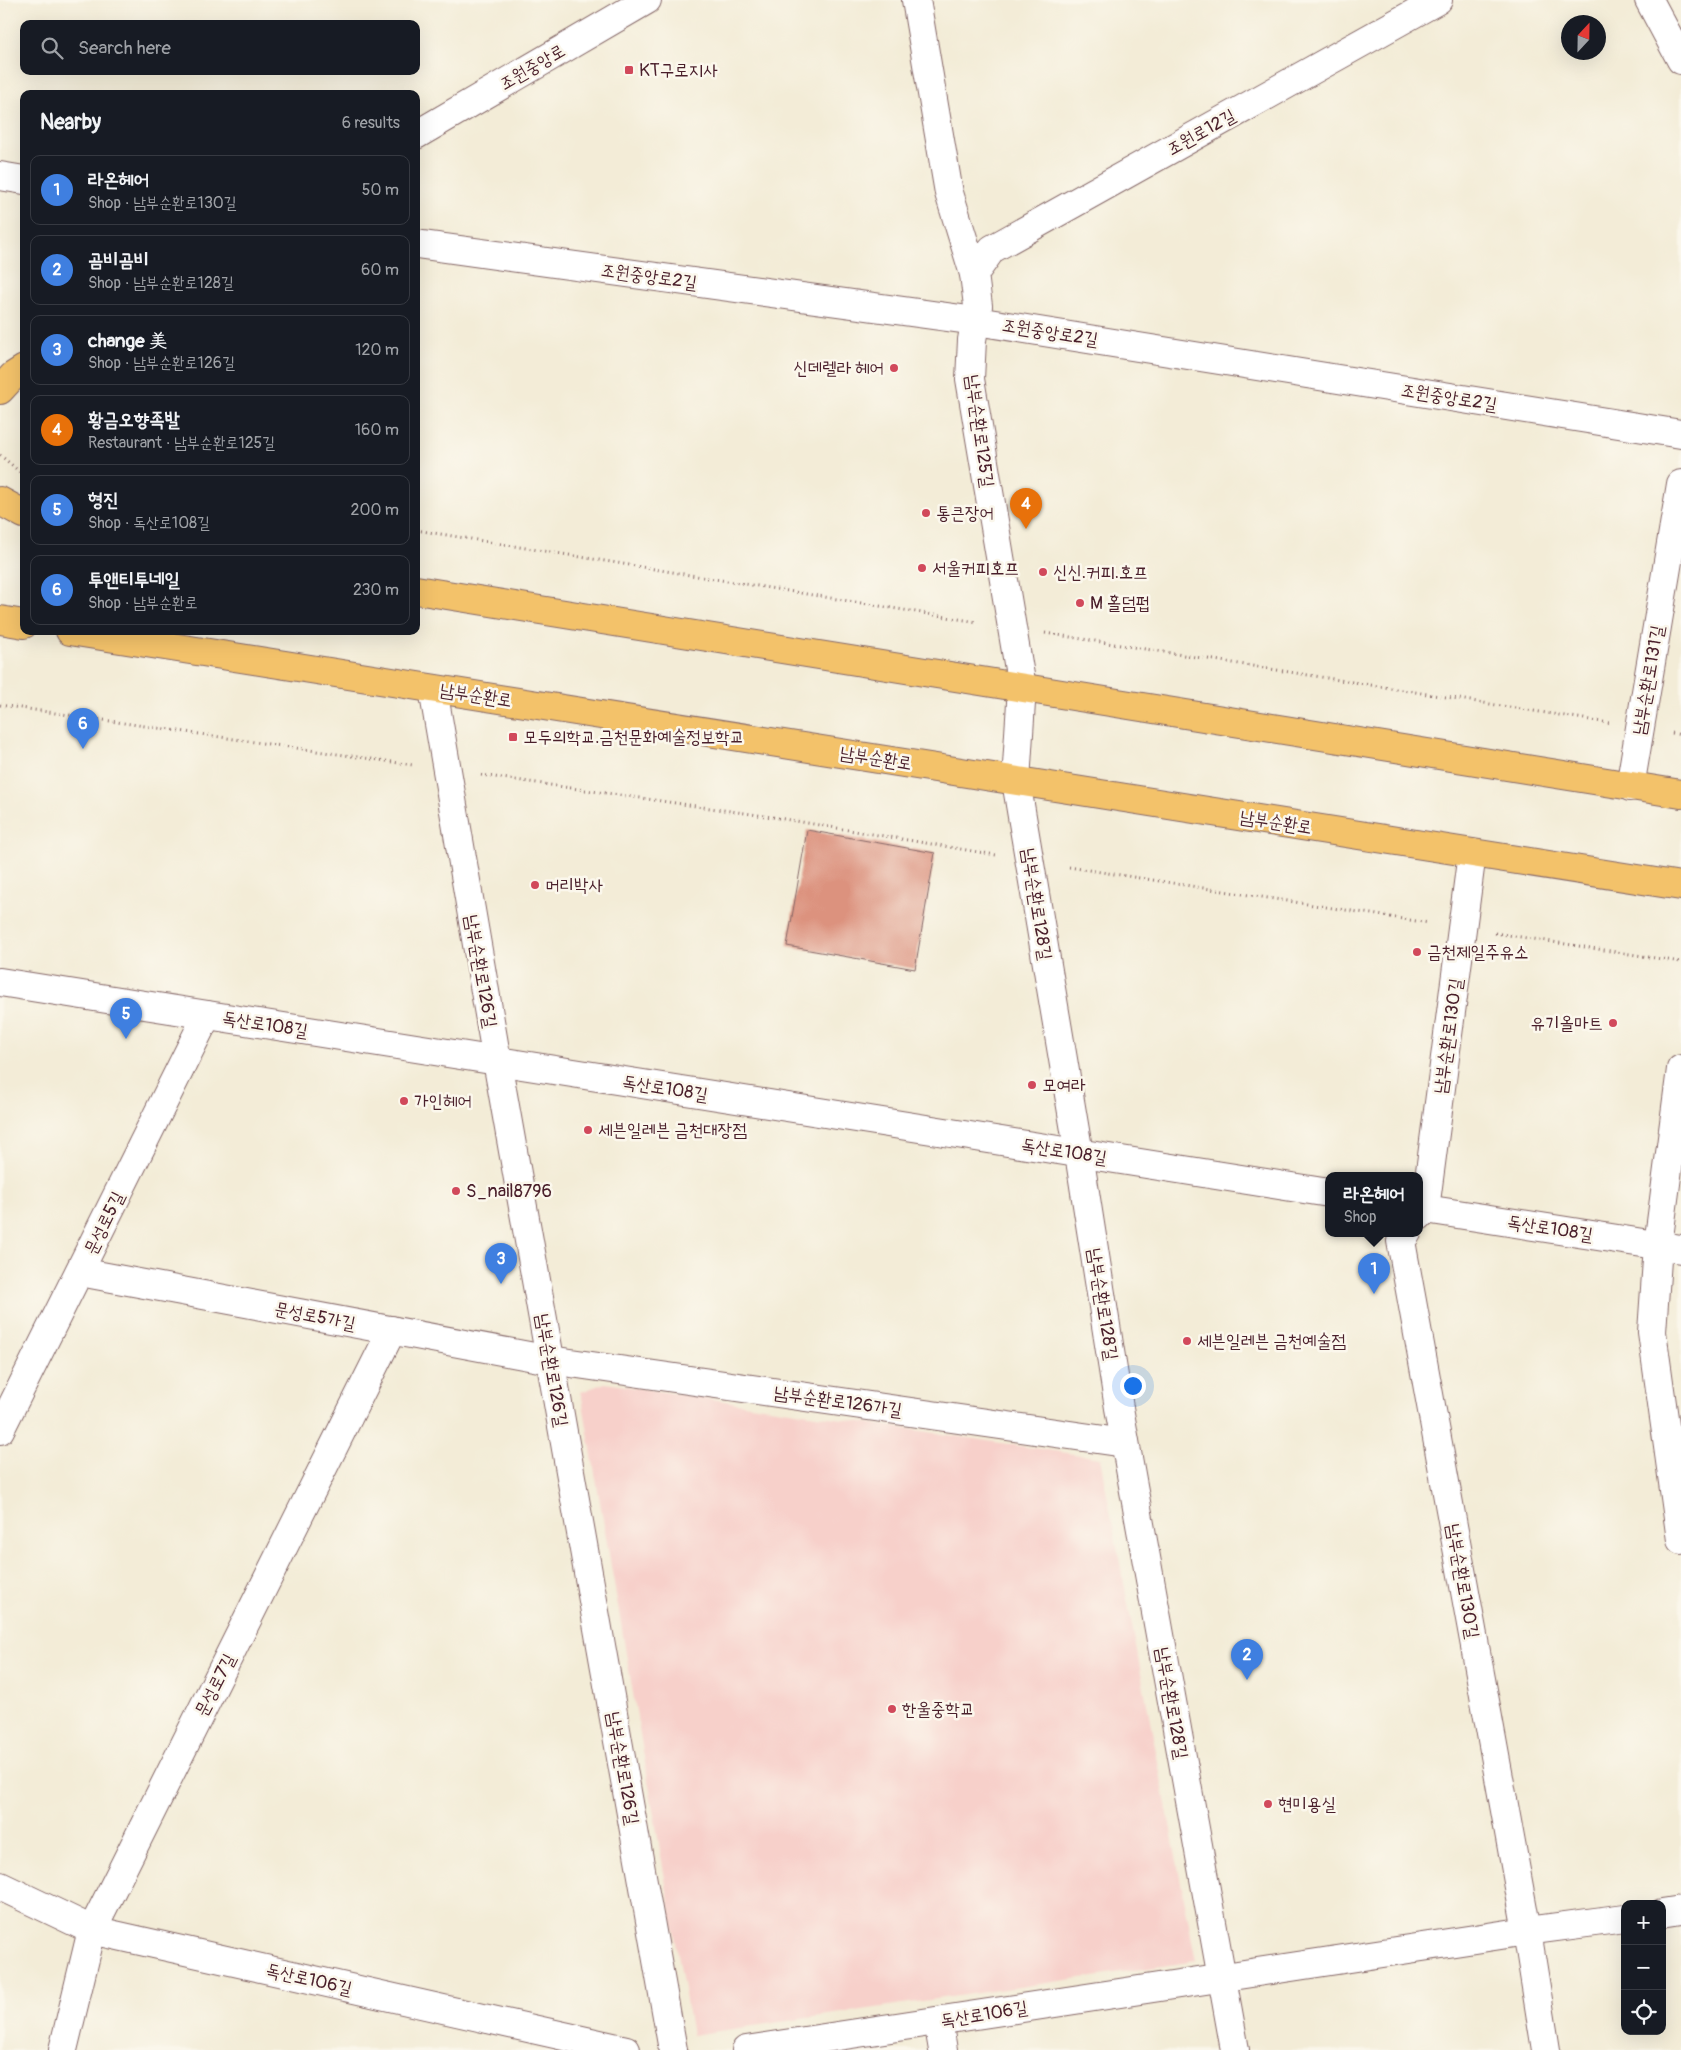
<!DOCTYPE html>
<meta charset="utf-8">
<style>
:root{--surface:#171b24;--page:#242831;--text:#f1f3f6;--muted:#9ea1a6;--line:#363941;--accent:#d1495b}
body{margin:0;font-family:Pangolin,"LXGW WenKai TC","Poor Story",sans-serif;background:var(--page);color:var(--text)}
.controls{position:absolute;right:15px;bottom:15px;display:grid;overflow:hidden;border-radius:10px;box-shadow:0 5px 20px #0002}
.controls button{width:45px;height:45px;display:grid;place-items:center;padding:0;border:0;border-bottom:1px solid var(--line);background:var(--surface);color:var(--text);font:25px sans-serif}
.compass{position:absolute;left:1561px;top:15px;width:45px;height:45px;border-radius:50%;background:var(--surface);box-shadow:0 5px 20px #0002;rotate:22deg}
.you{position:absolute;left:1132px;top:1385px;width:18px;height:18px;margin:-12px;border:4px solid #fff;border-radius:50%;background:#1a73e8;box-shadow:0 0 0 8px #1a73e833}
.badge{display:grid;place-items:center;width:32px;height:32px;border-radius:50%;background:var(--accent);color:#fff;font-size:16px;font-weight:700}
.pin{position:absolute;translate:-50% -41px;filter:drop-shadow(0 1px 2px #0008)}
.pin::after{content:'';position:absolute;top:26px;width:18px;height:15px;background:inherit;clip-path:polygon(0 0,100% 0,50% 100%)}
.popup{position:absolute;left:1325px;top:1172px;width:98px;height:65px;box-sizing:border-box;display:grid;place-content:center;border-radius:10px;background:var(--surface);filter:drop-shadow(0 1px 4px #0005);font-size:16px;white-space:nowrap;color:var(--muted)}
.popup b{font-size:19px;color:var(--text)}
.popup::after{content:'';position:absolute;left:50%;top:100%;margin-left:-10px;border:10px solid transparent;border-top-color:var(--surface)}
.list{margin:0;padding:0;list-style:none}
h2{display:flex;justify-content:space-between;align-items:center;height:65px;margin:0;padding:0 20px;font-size:21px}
h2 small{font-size:16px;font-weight:400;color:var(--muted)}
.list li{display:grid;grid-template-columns:32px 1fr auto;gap:15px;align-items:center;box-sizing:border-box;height:70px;margin:0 10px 10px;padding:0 10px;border:1px solid var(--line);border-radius:10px}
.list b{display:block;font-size:19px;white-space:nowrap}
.list p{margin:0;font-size:16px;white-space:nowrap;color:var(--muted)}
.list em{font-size:16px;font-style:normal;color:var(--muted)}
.icon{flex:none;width:28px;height:28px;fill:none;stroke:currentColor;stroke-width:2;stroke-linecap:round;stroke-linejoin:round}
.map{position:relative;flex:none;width:1681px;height:2050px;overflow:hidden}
.search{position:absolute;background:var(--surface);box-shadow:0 5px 20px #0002;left:20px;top:20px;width:400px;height:55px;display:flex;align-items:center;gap:12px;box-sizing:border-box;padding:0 18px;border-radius:10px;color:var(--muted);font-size:19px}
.panel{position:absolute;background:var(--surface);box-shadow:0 5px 20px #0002;left:20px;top:90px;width:400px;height:545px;border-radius:10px}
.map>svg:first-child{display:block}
.built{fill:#f7d0ca}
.building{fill:#dc927e}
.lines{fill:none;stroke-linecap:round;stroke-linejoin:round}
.minor-casing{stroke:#856767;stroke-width:30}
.tertiary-casing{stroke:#856767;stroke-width:30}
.primary-casing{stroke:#856767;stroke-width:30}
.path{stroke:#856767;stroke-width:3;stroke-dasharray:1 4;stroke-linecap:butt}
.minor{stroke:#fff;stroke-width:28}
.tertiary{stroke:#fff;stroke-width:28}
.primary{stroke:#f3c26a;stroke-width:28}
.poi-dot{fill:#d1495b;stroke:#fbf7ec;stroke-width:2}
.labels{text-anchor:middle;stroke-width:5;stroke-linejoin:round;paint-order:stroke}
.street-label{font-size:18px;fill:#4a1f2b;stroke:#fbf7ec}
.poi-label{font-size:18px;fill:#4a1f2b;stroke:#fbf7ec;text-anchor:start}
</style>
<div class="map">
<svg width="1681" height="2050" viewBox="0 0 1681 2050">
<rect width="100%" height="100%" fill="#fbf7ec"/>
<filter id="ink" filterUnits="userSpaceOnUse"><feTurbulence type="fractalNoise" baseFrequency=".02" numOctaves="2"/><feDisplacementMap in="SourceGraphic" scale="10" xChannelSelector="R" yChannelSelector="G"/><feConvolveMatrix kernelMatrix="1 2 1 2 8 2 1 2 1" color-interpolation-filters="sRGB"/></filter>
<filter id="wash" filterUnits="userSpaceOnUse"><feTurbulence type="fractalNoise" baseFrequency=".0096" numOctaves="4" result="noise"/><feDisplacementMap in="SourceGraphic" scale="20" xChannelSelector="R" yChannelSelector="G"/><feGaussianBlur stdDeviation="1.12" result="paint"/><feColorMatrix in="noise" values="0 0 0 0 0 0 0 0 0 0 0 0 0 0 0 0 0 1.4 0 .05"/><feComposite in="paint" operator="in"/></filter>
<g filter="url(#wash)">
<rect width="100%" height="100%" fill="#f3ecd7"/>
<polygon class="built" points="605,1383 1100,1458 1196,1961 692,2035 581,1392"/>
<g id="blocks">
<polygon class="building" points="807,830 935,853 915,969 787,946"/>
</g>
</g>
<g filter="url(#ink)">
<use href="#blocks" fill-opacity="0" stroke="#856767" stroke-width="1"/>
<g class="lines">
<g class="minor-casing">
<g id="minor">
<polyline points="916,0 949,193 974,274 978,306 972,340 970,379 1022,687 1016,781 1079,1154 1119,1408 1235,2050"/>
<polyline points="1649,0 1681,60"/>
<polyline points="0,176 24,180"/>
<polyline points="416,244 976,321 1681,434"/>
<polyline points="974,274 992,249 1438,0"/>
<polyline points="433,689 497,1061 673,2050"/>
<polyline points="1630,787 1681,484"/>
<polyline points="0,982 1329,1193"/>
<polyline points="1681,1069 1658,1245 1652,1332 1681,1540"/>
<polyline points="1419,1208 1681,1249"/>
<polyline points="1419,1216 1425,1209 1472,853"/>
<polyline points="1407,1233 1401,1241 1527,1931 1546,2050"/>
<polyline points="80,1272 550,1360 1125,1443"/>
<polyline points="0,1430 207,1015"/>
<polyline points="0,1886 92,1930 626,2050"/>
<polyline points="1662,1913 1681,1910"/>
<polyline points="938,2021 943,2050"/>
<polyline points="63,2050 92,1930 392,1330"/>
<polyline points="746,2050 1527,1931 1625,1918"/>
</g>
</g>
<g class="tertiary-casing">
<polyline id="tertiary" points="416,135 647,0"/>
</g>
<g class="primary-casing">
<g id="primary">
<polyline points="0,390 13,376 24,369"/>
<polyline points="0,501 24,514"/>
<polyline points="416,590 1681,794"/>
<polyline points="0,620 24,624"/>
<polyline points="70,631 1681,886"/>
</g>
</g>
<g class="path">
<polyline points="0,455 21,473"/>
<polyline points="416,530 977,622"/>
<polyline points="1045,633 1609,723"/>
<polyline points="0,705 413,765"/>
<polyline points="1672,733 1681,735"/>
<polyline points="481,775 772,817 996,855"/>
<polyline points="1069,867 1429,923"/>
<polyline points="1495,933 1681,962"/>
</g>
<use href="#minor" class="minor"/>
<use href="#tertiary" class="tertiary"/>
<use href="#primary" class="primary"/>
</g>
</g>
<g class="poi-dot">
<rect x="624" y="65" width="10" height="10" rx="2.5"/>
<circle cx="894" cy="368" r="5"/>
<circle cx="926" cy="513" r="5"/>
<circle cx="922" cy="568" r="5"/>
<circle cx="1043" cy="572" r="5"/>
<circle cx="1080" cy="603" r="5"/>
<rect x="508" y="732" width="10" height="10" rx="2.5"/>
<circle cx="535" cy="885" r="5"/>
<circle cx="1417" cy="952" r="5"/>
<circle cx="1613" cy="1023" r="5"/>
<circle cx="1032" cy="1085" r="5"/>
<circle cx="404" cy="1101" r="5"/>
<circle cx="588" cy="1130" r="5"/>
<circle cx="456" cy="1191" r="5"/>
<circle cx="1187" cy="1341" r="5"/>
<circle cx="892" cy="1709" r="5"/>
<circle cx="1268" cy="1804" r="5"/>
</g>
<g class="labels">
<g class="street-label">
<text transform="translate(532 67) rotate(-30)" y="6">조원중앙로</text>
<text transform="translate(1201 132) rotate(-29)" y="6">조원로12길</text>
<text transform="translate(649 276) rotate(8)" y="6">조원중앙로2길</text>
<text transform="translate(1050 332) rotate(9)" y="6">조원중앙로2길</text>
<text transform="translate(1449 397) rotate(9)" y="6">조원중앙로2길</text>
<text transform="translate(980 431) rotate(82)" y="6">남부순환로125길</text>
<text transform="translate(1648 680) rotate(-80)" y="6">남부순환로131길</text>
<text transform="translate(476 695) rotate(9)" y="6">남부순환로</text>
<text transform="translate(876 758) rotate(9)" y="6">남부순환로</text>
<text transform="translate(1276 822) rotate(9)" y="6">남부순환로</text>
<text transform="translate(1037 904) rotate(81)" y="6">남부순환로128길</text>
<text transform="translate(481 971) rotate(80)" y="6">남부순환로126길</text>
<text transform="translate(265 1024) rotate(9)" y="6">독산로108길</text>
<text transform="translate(1448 1036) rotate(-82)" y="6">남부순환로130길</text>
<text transform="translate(665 1088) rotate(9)" y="6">독산로108길</text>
<text transform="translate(1064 1151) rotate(9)" y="6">독산로108길</text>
<text transform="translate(104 1223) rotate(-64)" y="6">문성로5길</text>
<text transform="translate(1550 1228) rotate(9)" y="6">독산로108길</text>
<text transform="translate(1103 1304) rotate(81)" y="6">남부순환로128길</text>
<text transform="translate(315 1316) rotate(11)" y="6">문성로5가길</text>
<text transform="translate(552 1370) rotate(80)" y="6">남부순환로126길</text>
<text transform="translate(838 1401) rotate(8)" y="6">남부순환로126가길</text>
<text transform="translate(1463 1581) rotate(80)" y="6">남부순환로130길</text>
<text transform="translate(215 1685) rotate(-63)" y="6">문성로7길</text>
<text transform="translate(1172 1703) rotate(80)" y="6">남부순환로128길</text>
<text transform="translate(623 1768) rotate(80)" y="6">남부순환로126길</text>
<text transform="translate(309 1979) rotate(13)" y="6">독산로106길</text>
<text transform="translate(984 2014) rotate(-9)" y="6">독산로106길</text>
</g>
<g class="poi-label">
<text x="639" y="76">KT구로지사</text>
<text x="884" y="374" text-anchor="end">신데렐라 헤어</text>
<text x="936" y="519">통큰장어</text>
<text x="932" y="574">서울커피호프</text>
<text x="1053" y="578">신신.커피.호프</text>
<text x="1090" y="609">M 홀덤펍</text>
<text x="523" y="743">모두의학교.금천문화예술정보학교</text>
<text x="545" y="891">머리박사</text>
<text x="1427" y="958">금천제일주유소</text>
<text x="1603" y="1029" text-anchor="end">유기올마트</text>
<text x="1042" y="1091">모여라</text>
<text x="414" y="1107">가인헤어</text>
<text x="598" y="1136">세븐일레븐 금천대장점</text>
<text x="466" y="1197">S_nail8796</text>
<text x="1197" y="1347">세븐일레븐 금천예술점</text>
<text x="902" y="1715">한울중학교</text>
<text x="1278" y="1810">현미용실</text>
</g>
</g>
</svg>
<div class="controls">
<button>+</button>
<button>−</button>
<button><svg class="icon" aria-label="locate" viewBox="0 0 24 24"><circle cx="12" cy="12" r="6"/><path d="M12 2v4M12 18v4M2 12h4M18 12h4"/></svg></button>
</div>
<svg class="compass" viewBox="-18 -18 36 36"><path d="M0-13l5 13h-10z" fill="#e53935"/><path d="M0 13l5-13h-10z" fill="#9ea1a6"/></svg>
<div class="you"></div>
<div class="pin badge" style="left:1374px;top:1294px;background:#3f7fe0">1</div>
<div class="popup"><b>라온헤어</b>Shop</div>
<div class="pin badge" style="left:1247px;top:1680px;background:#3f7fe0">2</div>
<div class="pin badge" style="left:501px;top:1284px;background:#3f7fe0">3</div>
<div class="pin badge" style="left:1026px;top:529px;background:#e8710a">4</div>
<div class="pin badge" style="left:126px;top:1039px;background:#3f7fe0">5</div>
<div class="pin badge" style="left:83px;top:749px;background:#3f7fe0">6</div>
<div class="search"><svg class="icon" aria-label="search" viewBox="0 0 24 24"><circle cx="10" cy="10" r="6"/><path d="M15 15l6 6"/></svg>Search here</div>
<section class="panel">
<h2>Nearby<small>6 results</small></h2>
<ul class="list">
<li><span class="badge" style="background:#3f7fe0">1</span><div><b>라온헤어</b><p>Shop · 남부순환로130길</p></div><em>50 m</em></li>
<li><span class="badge" style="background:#3f7fe0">2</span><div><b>곰비곰비</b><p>Shop · 남부순환로128길</p></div><em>60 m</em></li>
<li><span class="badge" style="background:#3f7fe0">3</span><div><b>change 美</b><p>Shop · 남부순환로126길</p></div><em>120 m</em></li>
<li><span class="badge" style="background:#e8710a">4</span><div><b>황금오향족발</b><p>Restaurant · 남부순환로125길</p></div><em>160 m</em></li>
<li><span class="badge" style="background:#3f7fe0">5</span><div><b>형진</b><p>Shop · 독산로108길</p></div><em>200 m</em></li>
<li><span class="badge" style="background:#3f7fe0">6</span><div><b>투앤티투네일</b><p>Shop · 남부순환로</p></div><em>230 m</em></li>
</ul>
</section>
</div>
